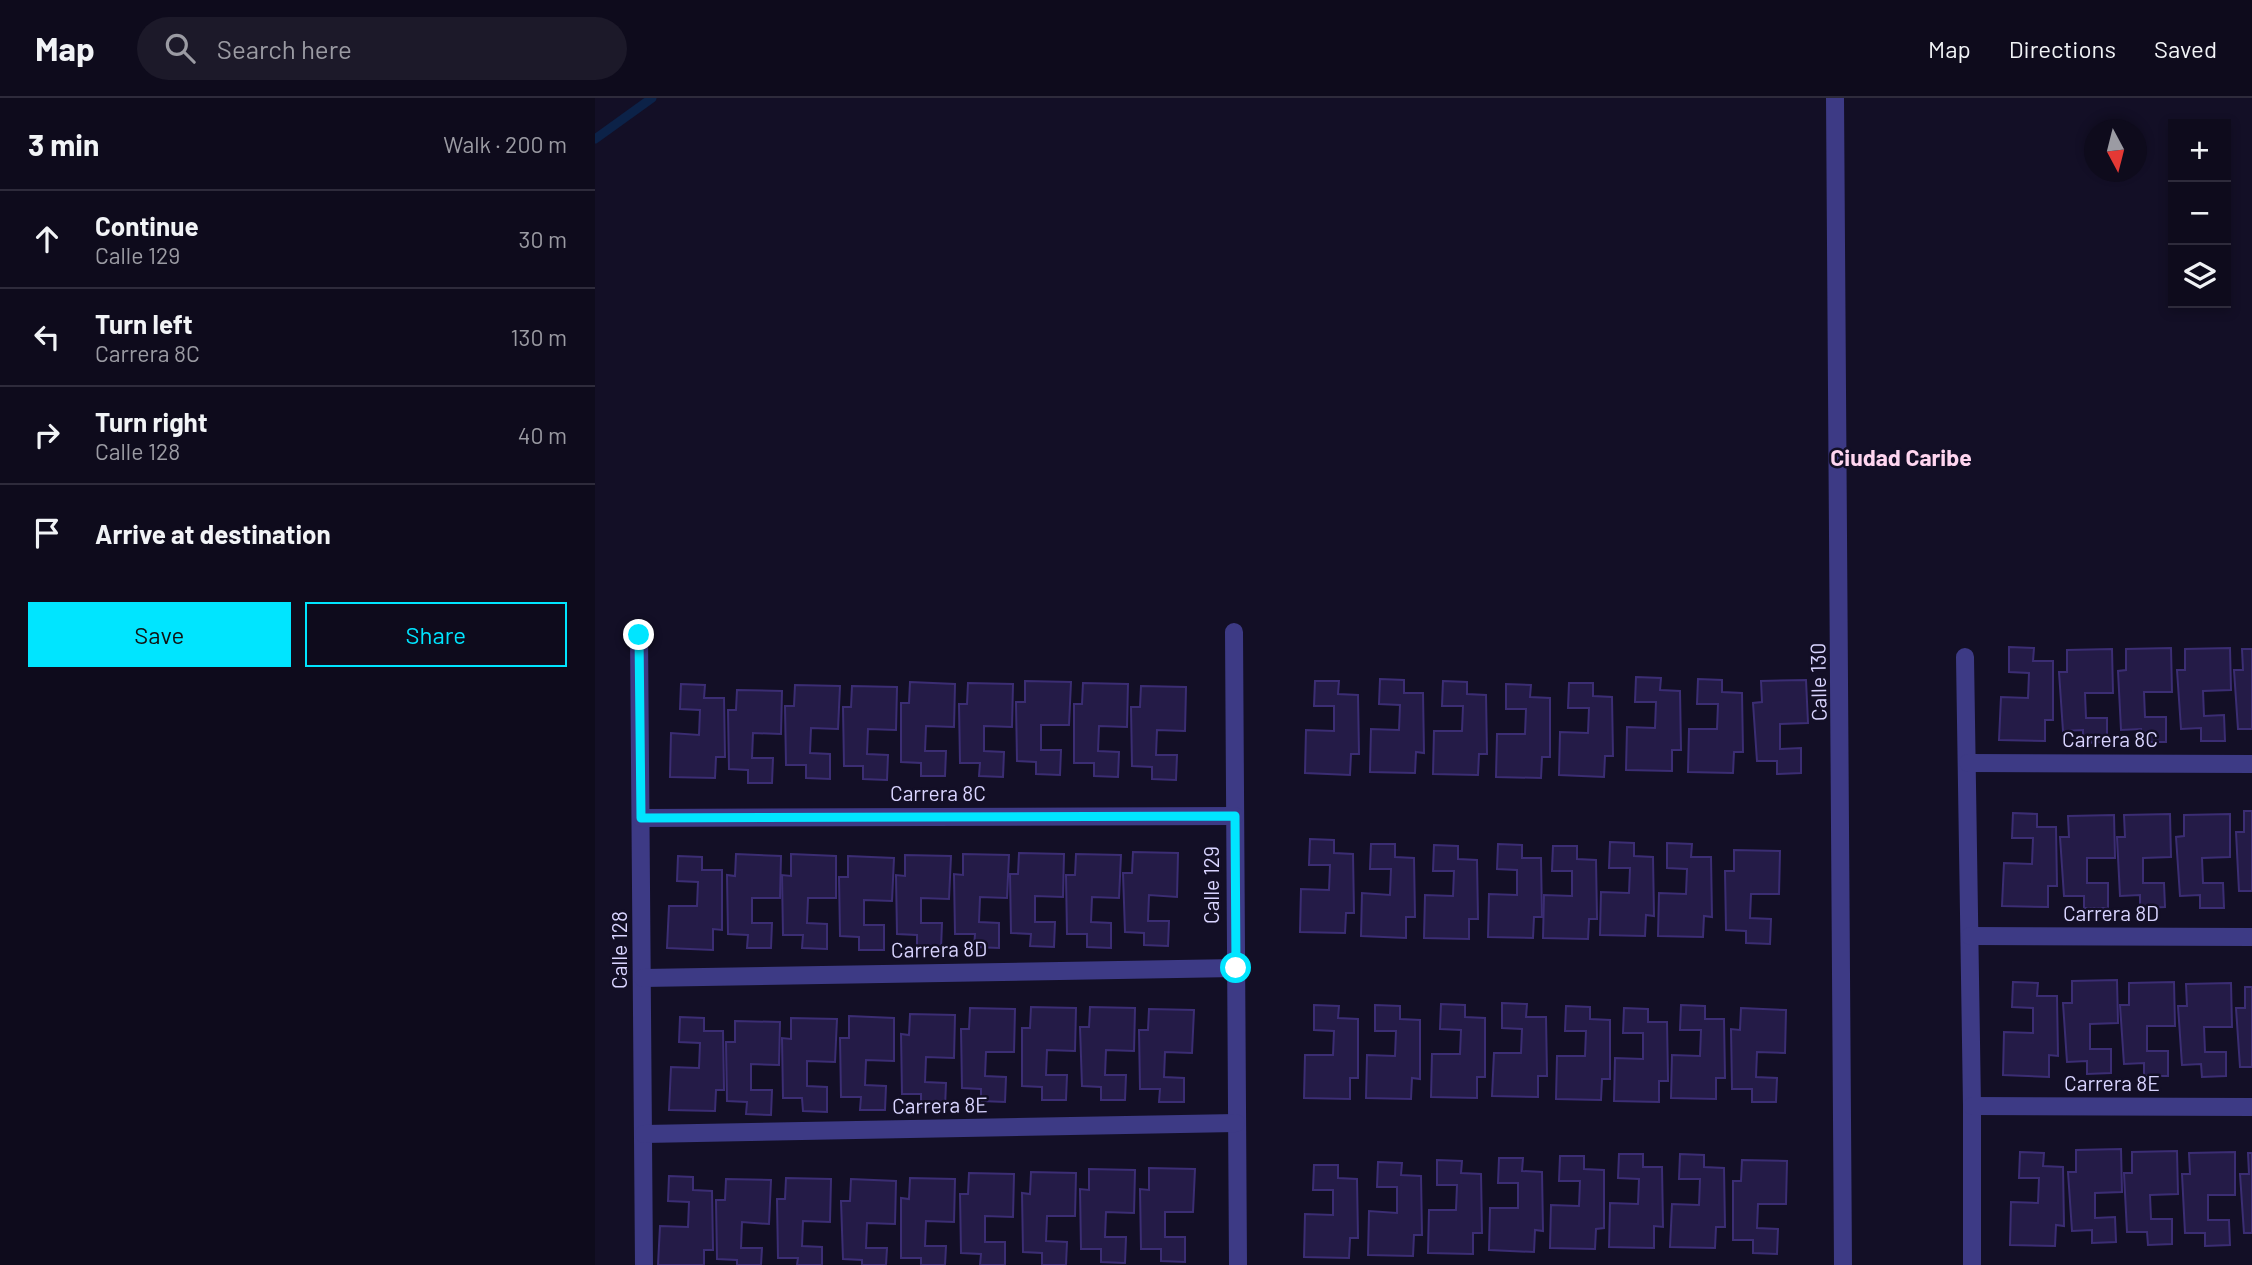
<!DOCTYPE html>
<meta charset="utf-8">
<style>
:root{--surface:#0e0b1c;--page:#1c1929;--text:#f1f3f6;--muted:#9b9ba3;--line:#2e2b3b;--accent:#00e5ff}
body{margin:0;font-family:Barlow,sans-serif;background:var(--page);color:var(--text)}
.controls{position:absolute;right:21px;top:21px;display:grid;overflow:hidden;border-radius:0px;box-shadow:0 4px 10px #0003}
.controls button{width:63px;height:63px;display:grid;place-items:center;padding:0;border:0;border-bottom:2px solid var(--line);background:var(--surface);color:var(--text);font:35px sans-serif}
.compass{position:absolute;left:1489px;top:21px;width:63px;height:63px;border-radius:50%;background:var(--surface);box-shadow:0 4px 10px #0003;rotate:173deg}
.stop{position:absolute;width:21px;height:21px;margin:-16px;border:5px solid #00e5ff;border-radius:50%;background:#fff}
.stop.end{background:#00e5ff;border-color:#fff;box-shadow:0 2px 7px #0008}
.list{margin:0;padding:0;list-style:none}
h2{display:flex;justify-content:space-between;align-items:center;height:91px;margin:0;padding:0 28px;font-size:30px}
h2 small{font-size:23px;font-weight:400;color:var(--muted)}
.list li{display:grid;grid-template-columns:46px 1fr auto;gap:21px;align-items:center;box-sizing:border-box;height:98px;padding:0 28px;border-top:2px solid var(--line)}
.list b{display:block;font-size:26px;white-space:nowrap}
.list p{margin:0;font-size:23px;white-space:nowrap;color:var(--muted)}
.list em{font-size:23px;font-style:normal;color:var(--muted)}
.actions{display:flex;gap:14px;padding:21px 28px}
.actions a{flex:1;padding:16px 0;border:2px solid var(--accent);border-radius:0px;text-align:center;font-size:24px;color:var(--accent)}
.actions .main{background:var(--accent);color:#111}
.icon{flex:none;width:38px;height:38px;fill:none;stroke:currentColor;stroke-width:2;stroke-linecap:round;stroke-linejoin:round}
.map{position:relative;flex:none;width:1657px;height:1167px;overflow:hidden}
header{display:flex;align-items:center;gap:42px;box-sizing:border-box;height:98px;padding:0 35px;background:var(--surface);border-bottom:2px solid var(--line)}
header strong{font-size:33px}
nav{display:flex;gap:38px;margin-inline-start:auto;font-size:24px}
.search{width:490px;height:63px;background:var(--page);display:flex;align-items:center;gap:18px;box-sizing:border-box;padding:0 24px;border-radius:38px;color:var(--muted);font-size:26px}
main{display:flex}
aside{flex:1;background:var(--surface)}
.map>svg:first-child{display:block}
.lines{fill:none;stroke-linecap:round;stroke-linejoin:round}
.stream{stroke:#0c2248;stroke-width:9}
.building{fill:#241b47;stroke:#3b2d73;stroke-width:2}
.minor{stroke:#3d3a85;stroke-width:18}
.route{stroke:#00e5ff;stroke-width:9}
.labels{text-anchor:middle;stroke-width:5;stroke-linejoin:round;paint-order:stroke}
.street-label{font-size:21px;fill:#d9d4ff;stroke:#130f26}
.neighbourhood-label{font-size:23px;font-weight:bold;fill:#ffd6f0;stroke:#130f26}
</style>
<header>
<strong>Map</strong>
<div class="search"><svg class="icon" aria-label="search" viewBox="0 0 24 24"><circle cx="10" cy="10" r="6"/><path d="M15 15l6 6"/></svg>Search here</div>
<nav><a>Map</a><a>Directions</a><a>Saved</a></nav>
</header>
<main>
<aside>
<h2>3 min<small>Walk · 200 m</small></h2>
<ul class="list">
<li><svg class="icon" aria-label="ahead" viewBox="0 0 24 24"><path d="M12 20V5M6 11l6-6 6 6"/></svg><div><b>Continue</b><p>Calle 129</p></div><em>30 m</em></li>
<li><svg class="icon" aria-label="left" viewBox="0 0 24 24"><path d="M17 20v-9H6M10 6l-5 5 5 5"/></svg><div><b>Turn left</b><p>Carrera 8C</p></div><em>130 m</em></li>
<li><svg class="icon" aria-label="right" viewBox="0 0 24 24"><path d="M7 20v-9h11M14 6l5 5-5 5"/></svg><div><b>Turn right</b><p>Calle 128</p></div><em>40 m</em></li>
<li><svg class="icon" aria-label="arrive" viewBox="0 0 24 24"><path d="M6 21V4h12l-3 4 3 4H6"/></svg><div><b>Arrive at destination</b></div></li>
</ul>
<div class="actions"><a class="main">Save</a><a>Share</a></div>
</aside>
<div class="map">
<svg width="1657" height="1167" viewBox="0 0 1657 1167">
<rect width="100%" height="100%" fill="#130f26"/>
<g class="lines">
<polyline class="stream" points="0,41 57,0"/>
</g>
<g class="building">
<polygon points="1414,549 1439,550 1438,563 1458,563 1458,622 1450,622 1450,643 1404,642 1406,599 1433,600 1434,575 1414,574"/>
<polygon points="1576,550 1577,594 1549,594 1550,619 1571,619 1571,644 1547,644 1546,631 1526,632 1523,573 1531,572 1531,551"/>
<polygon points="1635,550 1636,592 1608,593 1609,618 1629,617 1630,643 1606,643 1606,630 1586,631 1582,572 1590,572 1590,551"/>
<polygon points="1517,551 1518,595 1490,595 1491,620 1512,620 1512,644 1488,645 1488,632 1468,633 1464,574 1472,574 1472,552"/>
<polygon points="1647,551 1657,551 1657,631 1643,631 1639,572 1648,572"/>
<polygon points="1041,579 1066,580 1065,592 1085,593 1086,652 1077,652 1077,673 1031,672 1032,629 1060,630 1061,604 1040,604"/>
<polygon points="785,581 809,582 809,595 828,595 829,655 821,654 820,675 775,674 776,631 804,632 805,607 784,606"/>
<polygon points="1103,581 1127,582 1127,594 1147,595 1148,654 1139,654 1138,675 1093,674 1094,631 1122,631 1123,606 1102,606"/>
<polygon points="1211,582 1213,625 1185,626 1185,651 1206,650 1206,675 1182,676 1182,663 1162,663 1158,605 1167,604 1166,583"/>
<polygon points="430,583 476,584 474,627 446,627 446,652 466,652 465,677 441,676 441,664 422,663 421,604 430,604"/>
<polygon points="720,583 744,583 743,596 763,597 764,656 756,656 755,677 710,675 711,632 739,633 739,608 719,608"/>
<polygon points="848,583 872,584 872,596 891,597 892,656 884,656 883,677 838,676 839,633 867,633 868,608 847,608"/>
<polygon points="315,584 360,586 359,629 331,628 330,653 351,653 350,678 326,678 326,665 306,664 306,605 314,605"/>
<polygon points="373,585 418,586 417,629 389,628 389,653 409,654 408,679 384,678 385,665 365,665 364,606 372,606"/>
<polygon points="488,585 533,586 532,629 504,628 503,653 524,654 523,679 499,678 499,665 479,665 479,606 487,606"/>
<polygon points="974,585 998,585 998,598 1017,599 1018,658 1010,658 1009,679 964,677 965,634 993,635 994,610 973,610"/>
<polygon points="86,586 110,587 109,600 129,600 130,659 121,659 120,680 75,679 76,635 104,637 105,612 85,611"/>
<polygon points="911,586 936,587 935,599 955,600 955,659 947,659 946,680 901,679 902,636 930,636 931,611 911,611"/>
<polygon points="200,587 245,588 243,631 216,630 215,655 235,656 235,681 211,680 211,667 191,667 190,608 199,608"/>
<polygon points="257,588 302,589 301,632 273,631 272,656 293,657 292,682 268,681 268,668 249,668 248,609 256,609"/>
<polygon points="546,588 591,589 590,633 562,632 561,657 582,657 581,682 557,681 557,669 537,668 536,609 545,609"/>
<polygon points="142,592 187,593 186,636 158,635 157,660 178,660 177,685 153,685 153,672 134,671 133,612 141,612"/>
<polygon points="1649,713 1657,713 1657,793 1644,793 1641,734 1649,734"/>
<polygon points="1418,715 1442,716 1442,729 1461,729 1462,788 1453,788 1453,809 1407,808 1409,765 1437,766 1438,740 1417,740"/>
<polygon points="1575,716 1576,759 1548,760 1548,785 1569,785 1570,809 1545,810 1545,797 1525,798 1522,739 1530,739 1529,717"/>
<polygon points="1635,716 1635,759 1607,760 1608,785 1628,785 1629,810 1605,810 1605,797 1585,798 1581,739 1589,738 1589,717"/>
<polygon points="1519,717 1520,760 1492,760 1492,785 1513,785 1513,810 1489,810 1489,798 1469,798 1465,739 1474,739 1473,718"/>
<polygon points="715,741 739,742 739,755 758,756 759,815 751,815 750,835 705,834 706,791 734,792 735,767 714,767"/>
<polygon points="1015,744 1039,745 1039,758 1058,759 1059,818 1051,817 1050,838 1005,837 1006,794 1034,795 1035,770 1014,770"/>
<polygon points="1072,745 1097,746 1096,759 1116,759 1117,819 1109,818 1108,839 1063,838 1064,795 1091,796 1092,771 1072,770"/>
<polygon points="776,746 800,746 800,759 819,760 820,819 811,819 811,840 766,838 767,795 795,797 796,771 775,771"/>
<polygon points="903,746 927,747 927,760 946,760 947,819 939,819 938,840 893,839 894,796 922,797 922,772 902,771"/>
<polygon points="839,747 863,748 863,761 882,762 883,821 874,821 874,841 829,840 830,797 858,798 859,773 838,773"/>
<polygon points="958,748 982,748 982,761 1001,762 1002,821 994,821 993,841 948,840 949,797 977,798 977,773 957,773"/>
<polygon points="1139,752 1185,753 1184,796 1156,796 1155,820 1176,821 1175,846 1151,845 1151,833 1131,832 1130,773 1139,773"/>
<polygon points="538,754 583,755 582,799 554,797 553,823 574,823 573,848 549,847 549,835 530,834 528,775 537,775"/>
<polygon points="424,755 469,756 468,799 440,798 440,824 460,824 459,849 435,848 436,836 416,835 415,776 423,776"/>
<polygon points="141,756 186,758 185,800 157,800 157,825 177,825 176,850 152,850 153,837 133,836 132,777 140,778"/>
<polygon points="196,756 241,758 241,800 213,800 212,825 232,826 232,851 207,850 208,837 188,837 187,777 196,778"/>
<polygon points="368,756 414,757 412,800 385,799 384,824 404,825 404,850 379,849 380,836 360,836 359,776 368,777"/>
<polygon points="481,756 526,757 524,800 497,799 496,824 516,825 516,850 492,849 492,836 472,836 471,777 480,777"/>
<polygon points="310,757 356,758 354,801 326,800 326,825 347,825 346,851 322,850 322,837 302,836 301,777 310,778"/>
<polygon points="83,758 107,759 107,772 127,772 127,832 118,831 118,852 72,850 74,808 102,808 103,784 82,783"/>
<polygon points="253,758 299,760 297,803 269,802 269,827 289,827 289,852 264,852 264,839 245,838 244,779 253,779"/>
<polygon points="1522,882 1523,925 1495,926 1495,951 1516,951 1516,975 1492,976 1492,963 1472,964 1468,905 1477,905 1477,883"/>
<polygon points="1418,884 1443,885 1442,898 1462,898 1463,958 1454,957 1454,979 1408,977 1409,934 1438,935 1438,910 1417,909"/>
<polygon points="1579,884 1580,928 1552,928 1552,953 1573,953 1573,978 1549,978 1549,965 1529,966 1525,907 1534,907 1534,885"/>
<polygon points="1636,885 1637,929 1609,929 1610,954 1631,954 1631,978 1607,979 1606,966 1587,967 1583,908 1592,908 1591,886"/>
<polygon points="1650,889 1657,889 1657,969 1645,969 1641,910 1650,910"/>
<polygon points="907,905 932,906 931,919 951,919 952,978 943,978 943,999 897,998 899,955 926,955 927,931 907,930"/>
<polygon points="846,906 870,907 870,919 890,920 890,979 882,979 882,1000 836,999 837,956 865,956 866,932 845,931"/>
<polygon points="719,907 744,908 743,920 763,921 763,980 755,980 755,1001 709,1000 710,957 738,957 739,933 719,932"/>
<polygon points="780,907 805,908 805,921 825,922 825,981 817,980 816,1001 771,1000 772,957 800,958 801,933 780,933"/>
<polygon points="1086,907 1110,908 1110,921 1129,921 1130,980 1121,980 1121,1001 1076,1000 1077,957 1105,958 1106,932 1085,932"/>
<polygon points="971,908 995,909 995,921 1015,922 1015,981 1007,981 1006,1002 961,1001 962,958 990,958 991,933 970,933"/>
<polygon points="436,909 481,910 480,953 452,952 451,977 472,977 471,1002 447,1002 447,989 427,988 427,930 435,930"/>
<polygon points="495,909 540,910 539,953 511,952 510,977 531,977 530,1002 506,1002 506,989 487,988 485,929 494,929"/>
<polygon points="375,910 420,911 419,954 391,954 390,978 411,979 410,1004 386,1003 386,991 367,990 366,931 374,931"/>
<polygon points="1029,910 1053,911 1053,924 1072,924 1073,983 1064,983 1064,1004 1019,1003 1020,960 1048,961 1048,935 1028,935"/>
<polygon points="1146,910 1191,912 1190,955 1162,954 1161,979 1182,980 1181,1004 1157,1004 1157,991 1137,991 1136,931 1145,932"/>
<polygon points="554,911 599,912 597,955 570,954 569,979 589,980 589,1004 564,1004 565,991 545,991 544,932 553,932"/>
<polygon points="315,916 360,917 359,960 331,959 330,984 351,985 350,1010 326,1009 326,996 307,996 306,936 314,937"/>
<polygon points="254,918 299,920 299,963 271,962 270,987 291,988 290,1012 265,1012 266,999 246,999 245,940 254,940"/>
<polygon points="85,919 109,920 109,933 128,933 129,992 121,992 120,1013 74,1012 76,969 104,970 105,945 84,944"/>
<polygon points="196,920 242,921 240,964 212,963 212,988 232,989 232,1014 208,1013 207,1000 188,1000 187,940 196,941"/>
<polygon points="140,923 185,924 184,967 156,966 156,992 177,992 176,1017 151,1016 152,1004 132,1003 131,944 140,944"/>
<polygon points="1526,1051 1527,1094 1500,1095 1500,1120 1520,1119 1521,1144 1497,1145 1497,1132 1477,1133 1473,1074 1481,1074 1481,1052"/>
<polygon points="1582,1053 1583,1096 1555,1097 1556,1121 1577,1121 1577,1146 1553,1147 1552,1134 1532,1134 1529,1075 1537,1075 1537,1054"/>
<polygon points="1425,1054 1449,1055 1448,1068 1468,1069 1469,1128 1461,1127 1460,1148 1415,1147 1416,1104 1443,1105 1444,1080 1424,1080"/>
<polygon points="1640,1054 1640,1097 1613,1097 1613,1122 1634,1122 1635,1147 1610,1148 1610,1135 1590,1135 1587,1076 1595,1076 1594,1055"/>
<polygon points="1653,1055 1657,1055 1657,1135 1649,1135 1645,1076 1654,1076"/>
<polygon points="1024,1056 1048,1056 1048,1069 1067,1069 1068,1129 1059,1128 1059,1150 1014,1149 1015,1105 1043,1106 1044,1081 1023,1080"/>
<polygon points="1085,1056 1109,1057 1109,1069 1129,1070 1130,1129 1121,1129 1120,1150 1075,1149 1077,1106 1104,1107 1105,1081 1084,1081"/>
<polygon points="965,1058 989,1058 989,1071 1009,1072 1009,1130 1001,1131 1000,1151 955,1150 956,1107 984,1108 985,1083 964,1083"/>
<polygon points="904,1060 928,1060 927,1073 947,1074 948,1133 940,1132 939,1154 894,1152 895,1110 923,1110 923,1085 903,1085"/>
<polygon points="842,1062 867,1063 866,1075 886,1076 887,1135 878,1135 878,1156 833,1155 834,1112 861,1112 862,1087 842,1087"/>
<polygon points="1147,1062 1192,1063 1191,1106 1163,1106 1162,1130 1183,1131 1182,1156 1158,1155 1158,1142 1138,1142 1138,1083 1146,1083"/>
<polygon points="783,1064 807,1065 806,1077 826,1078 827,1137 819,1137 818,1158 773,1157 774,1113 802,1115 802,1089 782,1089"/>
<polygon points="719,1067 743,1067 743,1080 762,1081 763,1140 755,1140 754,1160 709,1159 710,1116 738,1117 738,1092 718,1092"/>
<polygon points="554,1070 600,1071 598,1114 570,1114 570,1139 590,1139 590,1164 566,1163 566,1151 546,1151 545,1091 554,1092"/>
<polygon points="494,1071 540,1072 539,1115 511,1114 510,1139 531,1139 530,1165 506,1164 506,1151 486,1151 485,1091 494,1092"/>
<polygon points="436,1074 481,1075 480,1118 452,1118 451,1143 472,1144 471,1167 447,1167 447,1155 428,1154 427,1095 435,1096"/>
<polygon points="374,1075 419,1076 418,1119 390,1118 390,1144 410,1144 410,1167 385,1167 386,1156 366,1155 365,1096 373,1096"/>
<polygon points="74,1078 98,1079 98,1092 117,1093 118,1152 109,1152 109,1167 63,1167 65,1128 93,1129 94,1104 73,1103"/>
<polygon points="191,1080 236,1081 235,1124 208,1123 207,1148 227,1149 227,1167 202,1167 203,1160 183,1160 182,1101 190,1101"/>
<polygon points="315,1080 360,1081 359,1124 331,1123 330,1148 351,1148 350,1167 326,1167 326,1160 306,1160 306,1100 314,1101"/>
<polygon points="131,1081 176,1082 174,1126 147,1124 146,1150 167,1150 166,1167 142,1167 142,1162 122,1161 121,1102 130,1102"/>
<polygon points="256,1081 301,1083 300,1126 272,1125 271,1150 292,1150 291,1167 267,1167 267,1162 248,1161 246,1103 255,1103"/>
</g>
<g class="lines">
<g class="minor">
<path d="M1240,0c4,389 6,778 8,1167"/>
<polyline points="639,534 643,1167"/>
<polyline points="44,537 49,1167"/>
<polyline points="1370,559 1377,1008 1377,1167"/>
<polyline points="1373,665 1657,666"/>
<polyline points="46,720 640,718"/>
<polyline points="1375,838 1657,839"/>
<polyline points="48,880 641,870"/>
<polyline points="1377,1008 1657,1009"/>
<polyline points="49,1036 641,1025"/>
</g>
</g>
<g class="lines">
<polyline class="route" points="44,537 46,720 640,718 641,870"/>
</g>
<g class="labels">
<g class="street-label">
<text transform="translate(1224 584) rotate(-91)" y="7">Calle 130</text>
<text x="1515" y="649">Carrera 8C</text>
<text x="343" y="703">Carrera 8C</text>
<text transform="translate(617 787) rotate(-90)" y="7">Calle 129</text>
<text x="1516" y="823">Carrera 8D</text>
<text transform="translate(25 852) rotate(-90)" y="7">Calle 128</text>
<text transform="translate(344 852) rotate(-1)" y="7">Carrera 8D</text>
<text x="1517" y="993">Carrera 8E</text>
<text transform="translate(345 1008) rotate(-1)" y="7">Carrera 8E</text>
</g>
<g class="neighbourhood-label">
<text x="1306" y="368">Ciudad Caribe</text>
</g>
</g>
</svg>
<div class="controls">
<button>+</button>
<button>−</button>
<button><svg class="icon" aria-label="layers" viewBox="0 0 24 24"><path d="M12 4l9 5-9 5-9-5zM3 14l9 5 9-5"/></svg></button>
</div>
<svg class="compass" viewBox="-18 -18 36 36"><path d="M0-13l5 13h-10z" fill="#e53935"/><path d="M0 13l5-13h-10z" fill="#9b9ba3"/></svg>
<div class="stop" style="left:641px;top:870px"></div>
<div class="stop end" style="left:44px;top:537px"></div>
</div>
</main>
